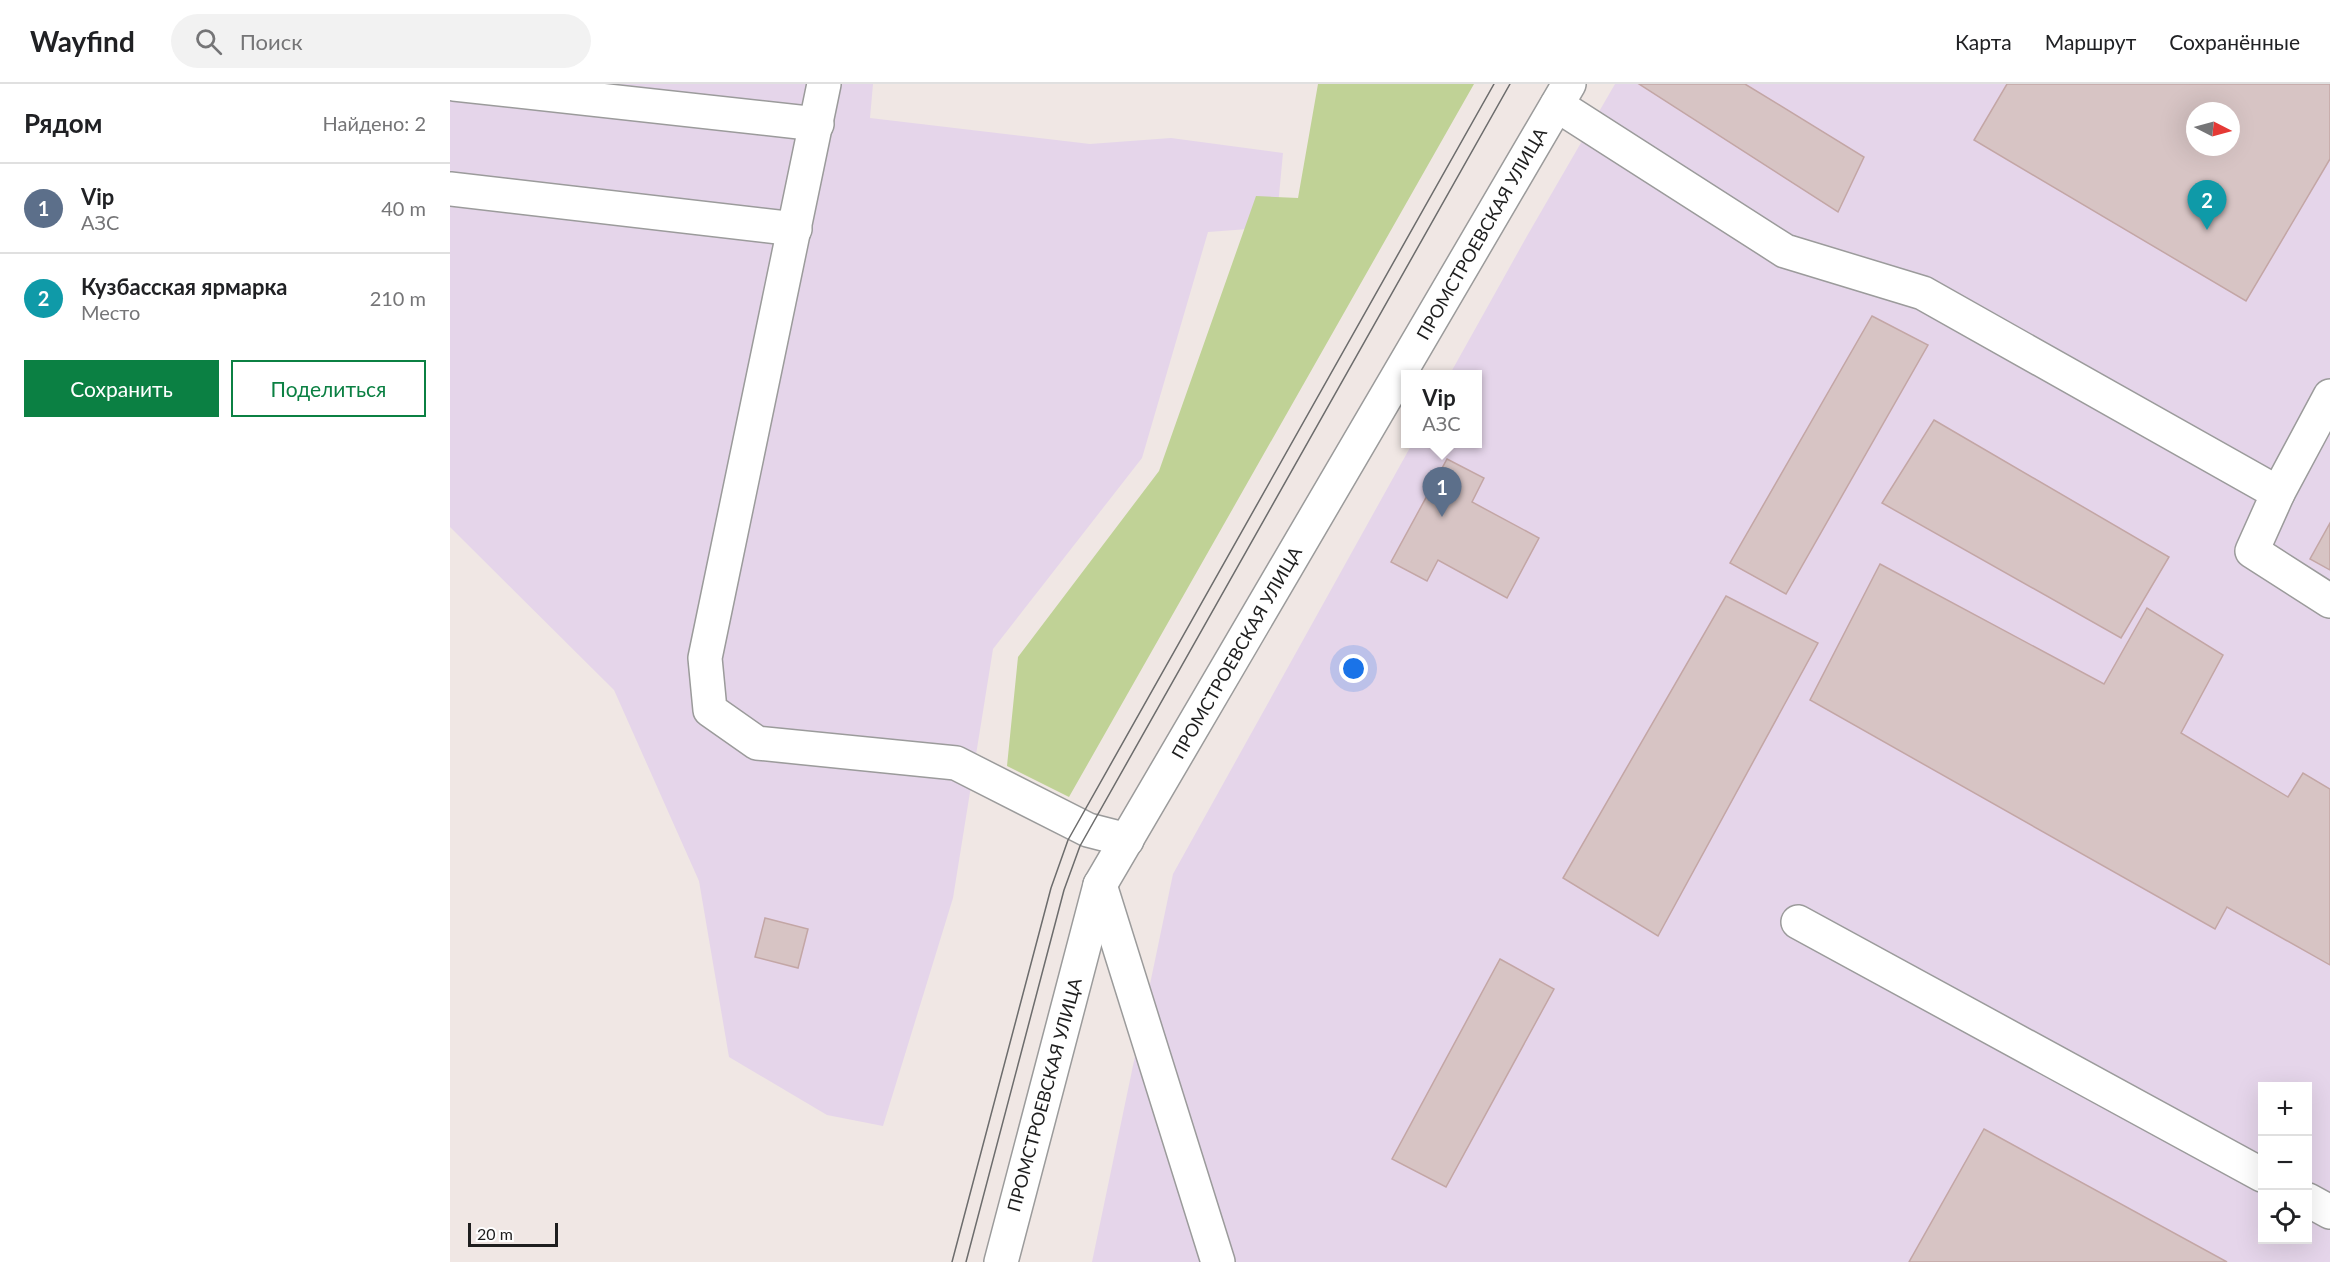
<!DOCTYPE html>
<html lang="ru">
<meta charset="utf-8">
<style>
:root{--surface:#fff;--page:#f2f2f2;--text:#202124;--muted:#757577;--line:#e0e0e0;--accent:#0b8043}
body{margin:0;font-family:Lato,sans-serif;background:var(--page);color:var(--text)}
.controls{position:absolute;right:18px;bottom:18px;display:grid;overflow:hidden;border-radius:0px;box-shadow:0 6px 24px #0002}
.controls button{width:54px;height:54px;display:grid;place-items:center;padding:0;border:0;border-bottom:2px solid var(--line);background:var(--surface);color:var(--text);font:30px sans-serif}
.compass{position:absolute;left:1736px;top:18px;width:54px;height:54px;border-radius:50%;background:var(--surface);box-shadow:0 6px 24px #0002;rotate:96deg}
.scale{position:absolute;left:18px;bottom:15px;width:90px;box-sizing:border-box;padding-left:6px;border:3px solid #1e1e1e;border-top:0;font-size:16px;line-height:21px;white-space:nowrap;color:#1e1e1e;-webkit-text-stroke:4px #fff;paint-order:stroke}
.you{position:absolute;left:904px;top:585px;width:21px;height:21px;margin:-15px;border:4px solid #fff;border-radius:50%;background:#1a73e8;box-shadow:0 0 0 9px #1a73e833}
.badge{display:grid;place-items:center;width:39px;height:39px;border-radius:50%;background:var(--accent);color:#fff;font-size:20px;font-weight:700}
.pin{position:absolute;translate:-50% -50px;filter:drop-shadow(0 2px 3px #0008)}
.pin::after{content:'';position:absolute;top:32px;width:21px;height:18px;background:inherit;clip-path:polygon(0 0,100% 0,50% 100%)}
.popup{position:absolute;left:951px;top:286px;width:81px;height:78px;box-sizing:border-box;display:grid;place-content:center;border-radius:0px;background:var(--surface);filter:drop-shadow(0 2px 4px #0005);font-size:20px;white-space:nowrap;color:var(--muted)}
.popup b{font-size:22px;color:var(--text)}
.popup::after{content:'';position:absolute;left:50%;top:100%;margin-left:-12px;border:12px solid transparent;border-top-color:var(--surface)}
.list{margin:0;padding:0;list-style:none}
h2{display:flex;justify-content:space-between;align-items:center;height:78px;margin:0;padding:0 24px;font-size:26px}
h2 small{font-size:20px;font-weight:400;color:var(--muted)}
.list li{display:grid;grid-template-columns:39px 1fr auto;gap:18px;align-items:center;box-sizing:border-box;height:90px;padding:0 24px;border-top:2px solid var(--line)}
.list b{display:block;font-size:22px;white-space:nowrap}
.list p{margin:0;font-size:20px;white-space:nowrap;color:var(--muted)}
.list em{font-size:20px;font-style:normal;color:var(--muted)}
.actions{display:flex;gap:12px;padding:18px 24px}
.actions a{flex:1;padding:14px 0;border:2px solid var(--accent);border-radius:0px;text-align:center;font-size:21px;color:var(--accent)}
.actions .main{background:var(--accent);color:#fff}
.icon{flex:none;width:33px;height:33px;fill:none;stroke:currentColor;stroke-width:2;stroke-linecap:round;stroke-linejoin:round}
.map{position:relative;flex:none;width:1880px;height:1178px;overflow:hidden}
header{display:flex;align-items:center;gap:36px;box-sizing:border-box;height:84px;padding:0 30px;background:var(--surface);border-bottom:2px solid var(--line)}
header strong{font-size:28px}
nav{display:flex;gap:33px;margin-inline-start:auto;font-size:21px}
.search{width:420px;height:54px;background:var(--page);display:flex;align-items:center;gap:15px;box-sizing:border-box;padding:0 21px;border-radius:33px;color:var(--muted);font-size:22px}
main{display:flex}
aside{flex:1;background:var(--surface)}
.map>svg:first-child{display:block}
.industrial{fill:#e5d5ea;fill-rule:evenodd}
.forest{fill:#c0d296}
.building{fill:#d7c4c4;stroke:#c3a6a5;stroke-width:1.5;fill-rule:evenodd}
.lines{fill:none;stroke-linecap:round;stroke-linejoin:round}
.minor-casing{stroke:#9b9b9b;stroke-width:36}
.minor{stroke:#fff;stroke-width:33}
.tram{stroke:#6c6c6c;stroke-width:1.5}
.labels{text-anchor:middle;stroke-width:5;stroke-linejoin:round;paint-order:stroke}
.street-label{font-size:18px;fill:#1e1e1e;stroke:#fff}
</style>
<header>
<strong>Wayfind</strong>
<div class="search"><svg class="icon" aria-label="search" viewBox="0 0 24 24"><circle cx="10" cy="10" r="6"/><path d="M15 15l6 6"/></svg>Поиск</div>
<nav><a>Карта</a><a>Маршрут</a><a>Сохранённые</a></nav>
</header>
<main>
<aside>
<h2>Рядом<small>Найдено: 2</small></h2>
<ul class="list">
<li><span class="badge" style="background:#5c6f8a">1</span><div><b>Vip</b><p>АЗС</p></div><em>40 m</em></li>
<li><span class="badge" style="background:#0f9aa8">2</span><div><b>Кузбасская ярмарка</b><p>Место</p></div><em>210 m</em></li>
</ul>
<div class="actions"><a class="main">Сохранить</a><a>Поделиться</a></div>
</aside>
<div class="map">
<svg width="1880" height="1178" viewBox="0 0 1880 1178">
<rect width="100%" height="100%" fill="#f0e7e4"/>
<g class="industrial">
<polygon points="0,0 423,0 420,34 640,60 721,54 833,69 826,143 758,148 692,374 543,565 503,814 433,1042 377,1031 279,973 249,797 164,606 0,443"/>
<path d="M1165,0h715v1178h-1238l81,-388 239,-430h66v-70h-28l77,-138zM1745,27h36v36h-36zM1812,1002h46v154h-46z"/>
</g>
<polygon class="forest" points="868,0 1024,0 619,713 557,682 568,573 709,387 806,112 848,114"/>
<g class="building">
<polygon points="1189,0 1295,0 1414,73 1388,128"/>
<path d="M1557,0h323v75l-84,142 -272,-161zM1745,27h36v36h-36z"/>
<polygon points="1422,232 1478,261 1336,510 1280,479"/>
<polygon points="1484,336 1719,473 1671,554 1432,419"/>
<polygon points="997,375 1034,394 1022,418 1089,454 1057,514 988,476 977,497 941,478"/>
<polygon points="1880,439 1880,486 1860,475"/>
<polygon points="1430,480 1654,600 1697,524 1773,571 1731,649 1838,713 1853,689 1880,705 1880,881 1777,823 1765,845 1360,616"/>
<polygon points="1276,512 1368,559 1208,852 1113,794"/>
<polygon points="315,834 358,845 348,884 305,873"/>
<polygon points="1050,875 1104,905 996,1103 942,1075"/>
<polygon points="1534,1045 1777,1178 1459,1178"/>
</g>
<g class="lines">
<g class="minor-casing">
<g id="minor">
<polyline points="4,0 367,40"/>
<polyline points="374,0 255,574 260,626 307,659 506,679 638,746 677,756"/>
<polyline points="1107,21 1335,167 1473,209 1828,409 1802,467 1880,517"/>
<polyline points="0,105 345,145"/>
<polyline points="1828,409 1880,312"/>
<polyline points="650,801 768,1178"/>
<polyline points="1348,838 1812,1091"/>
<polyline points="1858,1116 1880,1128"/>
<polyline points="551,1178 650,801 1119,0"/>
</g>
</g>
<use href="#minor" class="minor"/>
<g class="tram">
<polyline points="502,1178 601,804 618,756 1044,0"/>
<polyline points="516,1178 614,806 630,762 1060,0"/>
</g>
</g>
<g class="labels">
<g class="street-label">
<text transform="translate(1032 150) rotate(-60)" y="6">ПРОМСТРОЕВСКАЯ УЛИЦА</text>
<text transform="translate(787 569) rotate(-60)" y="6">ПРОМСТРОЕВСКАЯ УЛИЦА</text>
<text transform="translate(595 1011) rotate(-75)" y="6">ПРОМСТРОЕВСКАЯ УЛИЦА</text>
</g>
</g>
</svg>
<div class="controls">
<button>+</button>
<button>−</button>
<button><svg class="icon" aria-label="locate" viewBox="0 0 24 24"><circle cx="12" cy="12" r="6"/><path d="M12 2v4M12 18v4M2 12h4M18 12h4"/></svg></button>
</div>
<svg class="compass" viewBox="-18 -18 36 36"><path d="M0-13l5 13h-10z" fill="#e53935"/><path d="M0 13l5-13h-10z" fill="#757577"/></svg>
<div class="scale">20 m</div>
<div class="you"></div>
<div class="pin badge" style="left:992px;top:433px;background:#5c6f8a">1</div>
<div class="popup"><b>Vip</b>АЗС</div>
<div class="pin badge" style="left:1757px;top:146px;background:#0f9aa8">2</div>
</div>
</main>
